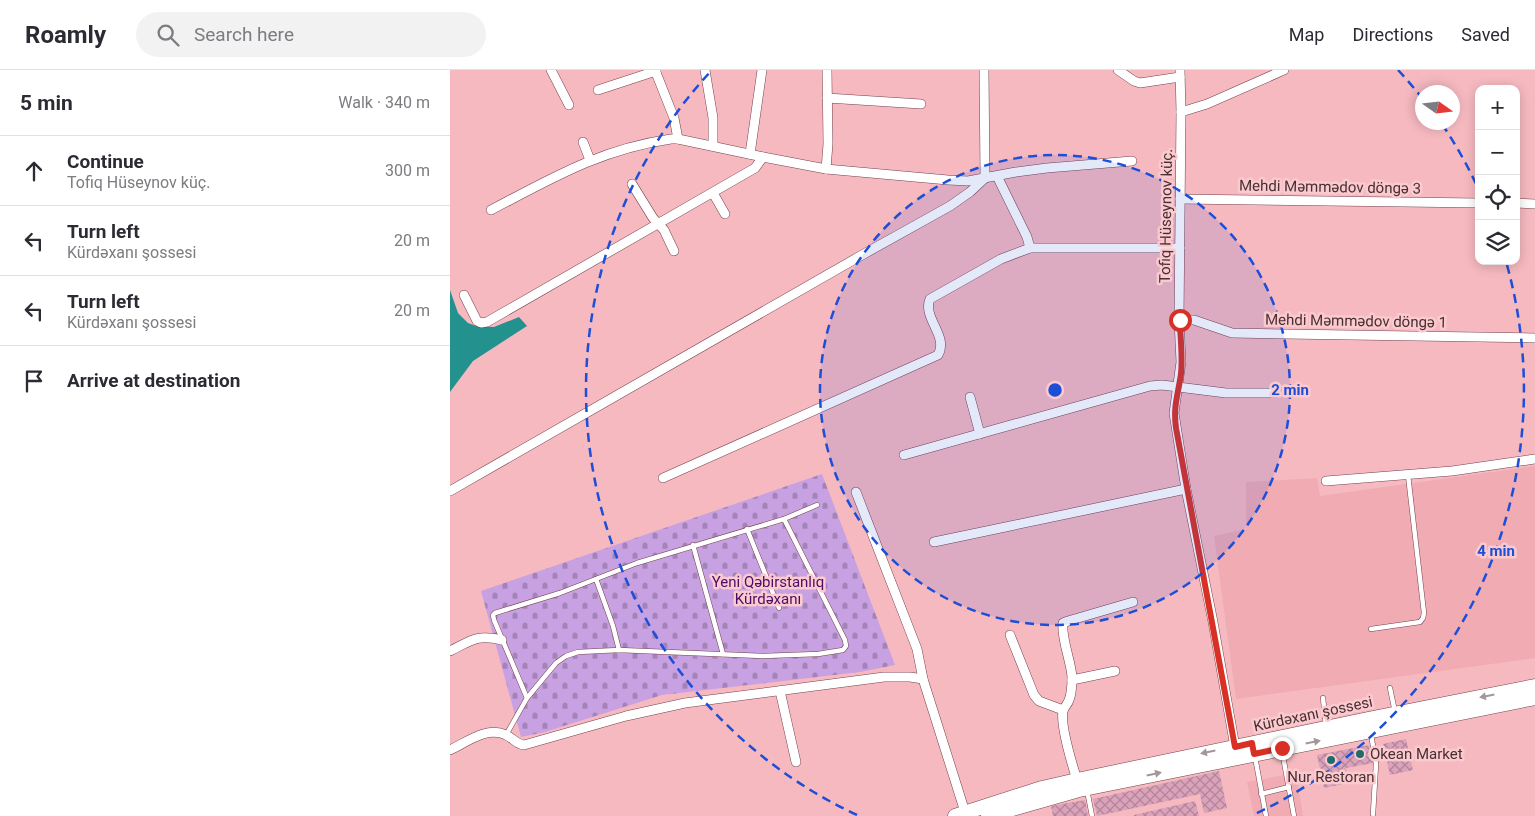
<!DOCTYPE html>
<meta charset="utf-8">
<style>
:root{--surface:#fff;--page:#f2f2f3;--text:#2b2b33;--muted:#7c7c81;--line:#e1e1e2}
body{margin:0;font-family:Roboto,sans-serif;background:var(--page);color:var(--text)}
.controls{position:absolute;right:15px;top:15px;display:grid;overflow:hidden;border-radius:10px;box-shadow:0 2px 12px #0003}
.controls button{width:45px;height:45px;display:grid;place-items:center;padding:0;border:0;border-bottom:1px solid var(--line);background:var(--surface);color:var(--text);font:25px sans-serif}
.compass{position:absolute;left:965px;top:15px;width:45px;height:45px;border-radius:50%;background:var(--surface);box-shadow:0 2px 12px #0003;rotate:104deg}
.stop{position:absolute;width:15px;height:15px;margin:-11px;border:4px solid #d93025;border-radius:50%;background:#fff}
.stop.end{background:#d93025;border-color:#fff;box-shadow:0 1px 5px #0008}
.list{margin:0;padding:0;list-style:none}
h2{display:flex;justify-content:space-between;align-items:center;height:65px;margin:0;padding:0 20px;font-size:21px}
h2 small{font-size:16px;font-weight:400;color:var(--muted)}
.list li{display:grid;grid-template-columns:32px 1fr auto;gap:15px;align-items:center;box-sizing:border-box;height:70px;padding:0 20px;border-top:1px solid var(--line)}
.list b{display:block;font-size:19px;white-space:nowrap}
.list p{margin:0;font-size:16px;white-space:nowrap;color:var(--muted)}
.list em{font-size:16px;font-style:normal;color:var(--muted)}
.icon{flex:none;width:28px;height:28px;fill:none;stroke:currentColor;stroke-width:2;stroke-linecap:round;stroke-linejoin:round}
.map{position:relative;flex:none;width:1085px;height:746px;overflow:hidden}
header{display:flex;align-items:center;gap:30px;box-sizing:border-box;height:70px;padding:0 25px;background:var(--surface);border-bottom:1px solid var(--line)}
header strong{font-size:24px}
nav{display:flex;gap:28px;margin-inline-start:auto;font-size:18px}
.search{width:350px;height:45px;background:var(--page);display:flex;align-items:center;gap:12px;box-sizing:border-box;padding:0 18px;border-radius:28px;color:var(--muted);font-size:19px}
main{display:flex}
aside{flex:1;background:var(--surface)}
.map>svg:first-child{display:block}
.built{fill:#f0abb3}
.cemetery{fill:url(#cemetery-stones)}
.water{fill:#23918d}
.building{fill:url(#building-cross-hatch)}
.lines{fill:none;stroke-linecap:round;stroke-linejoin:round}
.lane-casing{stroke:#744149;stroke-width:5.5}
.street-casing{stroke:#744149;stroke-width:10}
.primary-casing{stroke:#744149;stroke-width:15}
.lane{stroke:#fff;stroke-width:4.5}
.street{stroke:#fff;stroke-width:9}
.primary{stroke:#fff;stroke-width:14}
.oneway{fill:#a39798}
.route{stroke:#d93025;stroke-width:6}
.ring{fill:none;stroke:#1d4ed8;stroke-width:2.5;stroke-dasharray:9 6}
.poi-dot{fill:#216c69;stroke:#fbcacf;stroke-width:2}
.labels{text-anchor:middle;stroke-width:5;stroke-linejoin:round;paint-order:stroke}
.street-label{font-size:15px;fill:#472f32;stroke:#fbcacf}
.park-label{font-size:15px;fill:#4c0d69;stroke:#fbcacf}
.poi-label{font-size:15px;fill:#472f32;stroke:#fbcacf;text-anchor:start}
.centre{fill:#1d4ed8;stroke:#fbcacf;stroke-width:2.5}
.ring-label{font-size:15px;text-anchor:middle;font-weight:bold;fill:#1d4ed8;stroke:#fbcacf;stroke-width:5;stroke-linejoin:round;paint-order:stroke}
</style>
<header>
<strong>Roamly</strong>
<div class="search"><svg class="icon" aria-label="search" viewBox="0 0 24 24"><circle cx="10" cy="10" r="6"/><path d="M15 15l6 6"/></svg>Search here</div>
<nav><a>Map</a><a>Directions</a><a>Saved</a></nav>
</header>
<main>
<aside>
<h2>5 min<small>Walk · 340 m</small></h2>
<ul class="list">
<li><svg class="icon" aria-label="ahead" viewBox="0 0 24 24"><path d="M12 20V5M6 11l6-6 6 6"/></svg><div><b>Continue</b><p>Tofiq Hüseynov küç.</p></div><em>300 m</em></li>
<li><svg class="icon" aria-label="left" viewBox="0 0 24 24"><path d="M17 20v-9H6M10 6l-5 5 5 5"/></svg><div><b>Turn left</b><p>Kürdəxanı şossesi</p></div><em>20 m</em></li>
<li><svg class="icon" aria-label="left" viewBox="0 0 24 24"><path d="M17 20v-9H6M10 6l-5 5 5 5"/></svg><div><b>Turn left</b><p>Kürdəxanı şossesi</p></div><em>20 m</em></li>
<li><svg class="icon" aria-label="arrive" viewBox="0 0 24 24"><path d="M6 21V4h12l-3 4 3 4H6"/></svg><div><b>Arrive at destination</b></div></li>
</ul>
</aside>
<div class="map">
<svg width="1085" height="746" viewBox="0 0 1085 746">
<defs>
<pattern id="cemetery-stones" width="16" height="16" patternUnits="userSpaceOnUse" patternTransform="scale(1.25)"><rect width="16" height="16" fill="#c8a1e2"/><path d="M2 7V4a2 2 0 0 1 4 0v3zM10 15v-3a2 2 0 0 1 4 0v3z" fill="#a484b8"/></pattern>
<pattern id="building-cross-hatch" width="8" height="8" patternUnits="userSpaceOnUse" patternTransform="scale(1.25)"><rect width="8" height="8" fill="#daa3bb"/><path d="M0 0l8 8M0 8l8-8" fill="none" stroke="#b38599"/></pattern>
</defs>
<rect width="100%" height="100%" fill="#f6b9c0"/>
<g class="built">
<polygon points="1085,396 1085,588 786,629 764,466 796,459 796,412 867,408 870,426"/>
<polygon points="846,703 853,746 804,746 797,712"/>
</g>
<polygon class="cemetery" points="372,404 445,595 410,602 212,625 95,662 71,667 31,521"/>
<polygon class="water" points="0,220 8,243 18,253 26,256 44,257 69,247 77,256 23,291 0,322"/>
<g class="building">
<polygon points="956,669 963,700 940,705 933,674"/>
<polygon points="919,675 923,693 896,698 899,713 874,718 867,685"/>
<polygon points="769,701 777,738 754,743 750,724 647,746 643,729"/>
<polygon points="635,730 638,746 603,746 601,736"/>
<polygon points="745,731 749,746 684,746 684,745"/>
</g>
<g class="lines">
<g class="lane-casing">
<g id="lane">
<polyline points="297,459 329,538"/>
<polyline points="243,475 273,584"/>
<polyline points="146,509 163,556 169,580"/>
<polyline points="921,559 970,552 973,548 974,543 958,405"/>
<polyline points="940,618 945,642"/>
<polyline points="77,628 44,550 43,545 45,543 110,523 187,493 334,449 367,435"/>
<polyline points="873,628 876,656"/>
<polyline points="921,664 926,694 923,744"/>
<polyline points="56,665 77,628 106,593 116,586 128,582 169,580 313,586 368,584 393,580 396,576 395,570 334,449"/>
<polyline points="832,681 844,746"/>
<polyline points="805,687 816,746"/>
<polyline points="637,720 642,746"/>
<polyline points="811,724 839,717"/>
</g>
</g>
<g class="street-casing">
<g id="street">
<polyline points="101,0 119,35"/>
<polyline points="205,0 224,48 228,69"/>
<polyline points="255,0 263,48 263,76"/>
<polyline points="668,0 684,11 690,13 730,7"/>
<polyline points="730,0 731,42 729,250 731,292 724,343 736,419 763,552 785,677"/>
<polyline points="148,20 206,1"/>
<polyline points="377,28 471,34"/>
<polyline points="731,42 757,34 834,0"/>
<polyline points="133,72 140,90"/>
<polyline points="300,84 312,0"/>
<polyline points="376,99 378,74 377,0"/>
<polyline points="547,106 577,167 580,178"/>
<polyline points="182,114 203,148 214,160 224,181"/>
<polyline points="263,123 275,144"/>
<polyline points="730,129 1029,133"/>
<polyline points="1066,133 1085,134"/>
<path d="M41,140c61,-32 110,-61 180,-71h7l85,18 63,12 122,11 20,1 48,-9 31,-4 85,-7"/>
<polyline points="14,225 27,251 31,253 37,252 305,98 313,87"/>
<polyline points="729,250 744,250 782,263 1085,268"/>
<polyline points="520,327 530,364"/>
<polyline points="454,385 700,316 712,315 776,323 825,323"/>
<path d="M213,408l275,-123c11,-19 -16,-37 -8,-56l71,-40 29,-11h150"/>
<polyline points="876,411 1002,401 1085,389"/>
<polyline points="0,421 412,185 500,136 520,122 535,108 534,0"/>
<polyline points="406,422 467,579 473,609"/>
<polyline points="484,472 736,419"/>
<polyline points="560,565 584,625 589,631 613,640"/>
<path d="M0,581c22,-11 27,-17 52,-11"/>
<polyline points="622,610 665,601"/>
<polyline points="330,621 346,692"/>
<path d="M0,680c17,-8 37,-24 56,-15 7,3 10,9 18,10l102,-29 59,-13 199,-26h26l13,2 42,133"/>
<path d="M627,710c-5,-16 -17,-54 -14,-69 1,-4 5,-7 6,-11 3,-7 3,-15 3,-23 -1,-16 -11,-39 -9,-54l5,-2 65,-19"/>
</g>
</g>
<g class="primary-casing">
<g id="primary">
<polyline points="505,746 592,718 627,710 918,649 1085,616"/>
<polyline points="538,746 629,720 1085,628"/>
</g>
</g>
<use href="#lane" class="lane"/>
<use href="#street" class="street"/>
<use href="#primary" class="primary"/>
</g>
<defs><path id="oneway-solid" d="M-6-.8H1V-3.2L6.5 0L1 3.2V.8H-6Z" transform="scale(1.25)"/></defs>
<g class="oneway">
<use href="#oneway-solid" transform="translate(1037 626) rotate(169)"/>
<use href="#oneway-solid" transform="translate(863 672) rotate(-11)"/>
<use href="#oneway-solid" transform="translate(758 682) rotate(168)"/>
<use href="#oneway-solid" transform="translate(704 704) rotate(-12)"/>
</g>
<g class="lines">
<path class="route" d="M730,250c0,17 3,36 1,54 -3,21 -8,32 -5,54l59,319 17,-4 2,11 28,-6"/>
</g>
<circle cx="605" cy="320" r="235" fill="#1d4ed8" fill-opacity=".12"/>
<g class="ring">
<circle cx="605" cy="320" r="235"/>
<path d="M407 745A469 469 0 0 1 262 0M948 0A469 469 0 0 1 972 28M992 54A469 469 0 0 1 1028 118M1057 195A469 469 0 0 1 803 745"/>
</g>
<g class="poi-dot">
<circle cx="910" cy="684" r="5"/>
<circle cx="881" cy="690" r="5"/>
</g>
<g class="labels">
<g class="street-label">
<text transform="translate(880 117) rotate(1)" y="5">Mehdi Məmmədov döngə 3</text>
<text transform="translate(716 146) rotate(-89)" y="5">Tofiq Hüseynov küç.</text>
<text transform="translate(906 251) rotate(1)" y="5">Mehdi Məmmədov döngə 1</text>
<text transform="translate(863 644) rotate(-12)" y="5">Kürdəxanı şossesi</text>
</g>
<g class="park-label">
<text x="318" y="517">Yeni Qəbirstanlıq<tspan x="318" dy="17">Kürdəxanı</tspan></text>
</g>
<g class="poi-label">
<text x="920" y="689">Okean Market</text>
<text x="881" y="712" text-anchor="middle">Nur Restoran</text>
</g>
</g>
<circle cx="605" cy="320" r="8" class="centre"/>
<g class="ring-label">
<text x="840" y="325">2 min</text>
<text x="1046" y="486">4 min</text>
</g>
</svg>
<div class="controls">
<button>+</button>
<button>−</button>
<button><svg class="icon" aria-label="locate" viewBox="0 0 24 24"><circle cx="12" cy="12" r="6"/><path d="M12 2v4M12 18v4M2 12h4M18 12h4"/></svg></button>
<button><svg class="icon" aria-label="layers" viewBox="0 0 24 24"><path d="M12 4l9 5-9 5-9-5zM3 14l9 5 9-5"/></svg></button>
</div>
<svg class="compass" viewBox="-18 -18 36 36"><path d="M0-13l5 13h-10z" fill="#e53935"/><path d="M0 13l5-13h-10z" fill="#7c7c81"/></svg>
<div class="stop" style="left:730px;top:250px"></div>
<div class="stop end" style="left:832px;top:678px"></div>
</div>
</main>
